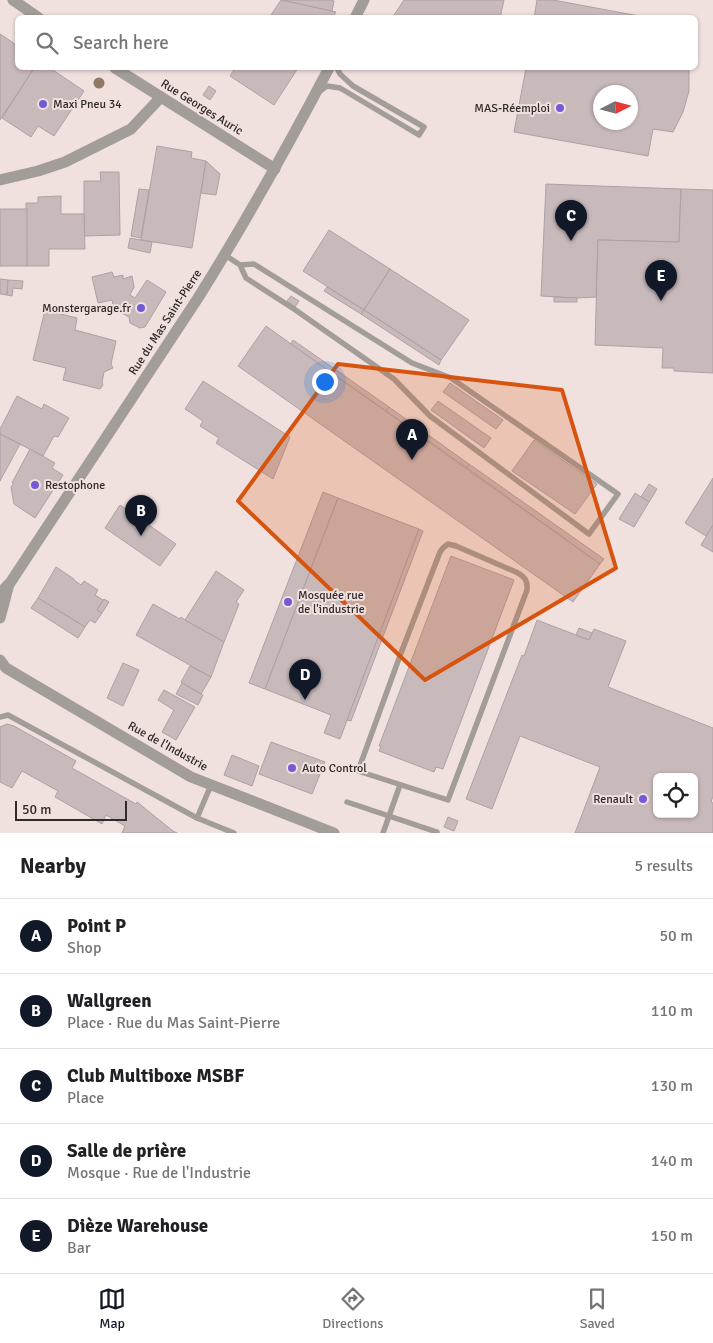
<!DOCTYPE html>
<meta charset="utf-8">
<style>
:root{--surface:#fff;--page:#f6f6f6;--text:#202124;--muted:#757577;--line:#e0e0e0;--accent:#111827}
body{margin:0;font-family:Signika,sans-serif;background:var(--page);color:var(--text)}
.controls{position:absolute;right:15px;bottom:15px;display:grid;overflow:hidden;border-radius:8px;box-shadow:0 1px 4px #0004}
.controls button{width:45px;height:45px;display:grid;place-items:center;padding:0;border:0;border-bottom:1px solid var(--line);background:var(--surface);color:var(--text);font:25px sans-serif}
.compass{position:absolute;left:593px;top:85px;width:45px;height:45px;border-radius:50%;background:var(--surface);box-shadow:0 1px 4px #0004;rotate:84deg}
.scale{position:absolute;left:15px;bottom:12px;width:112px;box-sizing:border-box;padding-left:5px;border:2px solid #302a29;border-top:0;font-size:14px;line-height:18px;white-space:nowrap;color:#302a29;-webkit-text-stroke:4px #f0e0de;paint-order:stroke}
.you{position:absolute;left:324px;top:381px;width:18px;height:18px;margin:-12px;border:4px solid #fff;border-radius:50%;background:#1a73e8;box-shadow:0 0 0 8px #1a73e833}
.badge{display:grid;place-items:center;width:32px;height:32px;border-radius:50%;background:var(--accent);color:#fff;font-size:16px;font-weight:700}
.pin{position:absolute;translate:-50% -41px;filter:drop-shadow(0 1px 2px #0008)}
.pin::after{content:'';position:absolute;top:26px;width:18px;height:15px;background:inherit;clip-path:polygon(0 0,100% 0,50% 100%)}
.list{margin:0;padding:0;list-style:none}
h2{display:flex;justify-content:space-between;align-items:center;height:65px;margin:0;padding:0 20px;font-size:21px}
h2 small{font-size:16px;font-weight:400;color:var(--muted)}
.list li{display:grid;grid-template-columns:32px 1fr auto;gap:15px;align-items:center;box-sizing:border-box;height:75px;padding:0 20px;border-top:1px solid var(--line)}
.list b{display:block;font-size:19px;white-space:nowrap}
.list p{margin:0;font-size:16px;white-space:nowrap;color:var(--muted)}
.list em{font-size:16px;font-style:normal;color:var(--muted)}
.icon{flex:none;width:28px;height:28px;fill:none;stroke:currentColor;stroke-width:2;stroke-linecap:round;stroke-linejoin:round}
.map{position:relative;flex:none;width:713px;height:833px;overflow:hidden}
.search{position:absolute;background:var(--surface);box-shadow:0 1px 4px #0004;left:15px;right:15px;top:15px;height:55px;display:flex;align-items:center;gap:12px;box-sizing:border-box;padding:0 18px;border-radius:8px;color:var(--muted);font-size:19px}
.sheet{height:440px;background:var(--surface)}
nav{display:flex;justify-content:space-around;align-items:center;box-sizing:border-box;height:70px;border-top:1px solid var(--line);background:var(--surface);font-size:14px;color:var(--muted)}
nav a{display:grid;justify-items:center;gap:2px}
nav .on{color:var(--accent)}
.map>svg:first-child{display:block}
.building{fill:#c8b9bb;stroke:#afa0a3;fill-rule:evenodd}
.lines{fill:none;stroke-linecap:round;stroke-linejoin:round}
.service{stroke:#a39d9a;stroke-width:5.5}
.minor{stroke:#a39d9a;stroke-width:11}
.tree{fill:#917965}
.marked{fill:#d6540f;fill-opacity:0.2;stroke:#d6540f;stroke-width:4;stroke-linejoin:round}
.poi-dot{fill:#745bd6;stroke:#f0e0de;stroke-width:2}
.labels{text-anchor:middle;stroke-width:4;stroke-linejoin:round;paint-order:stroke}
.poi-label{font-size:12px;fill:#302a29;stroke:#f0e0de;text-anchor:start}
.street-label{font-size:12px;fill:#302a29;stroke:#f0e0de}
</style>
<div class="map">
<svg width="713" height="833" viewBox="0 0 713 833">
<rect width="100%" height="100%" fill="#f0e0de"/>
<g class="building">
<polygon points="281,0 282,0 336,12 332,18 269,18"/>
<polygon points="282,0 330,0 334,1 332,11"/>
<polygon points="404,0 504,0 500,18 392,18"/>
<polygon points="537,0 553,0 650,18 534,18"/>
<polygon points="0,34 18,46 18,68 34,68 0,120"/>
<polygon points="34,68 50,68 84,91 54,136 38,126 31,137 2,118"/>
<polygon points="235,68 298,68 274,105 230,76"/>
<path d="M526,68h163v23l-6,21 -10,20 -20,-3 -5,27 -134,-24zM600,92h30v30h-30z"/>
<polygon points="209,86 216,91 210,100 203,95"/>
<polygon points="157,146 192,152 191,158 206,161 192,248 141,240"/>
<polygon points="206,161 220,174 216,195 201,193"/>
<polygon points="100,172 119,172 120,235 84,236 84,181 101,181"/>
<polygon points="546,184 681,189 679,242 598,240 596,297 577,298 541,296"/>
<polygon points="139,189 149,190 141,238 131,236"/>
<polygon points="681,189 713,190 713,373 674,371 674,368 662,368 663,348 595,345 598,240 679,242"/>
<polygon points="61,196 61,214 84,214 85,249 49,249 49,266 27,266 26,203 38,203 38,197"/>
<rect x="0" y="209" width="27" height="57"/>
<polygon points="329,230 390,269 364,310 303,271"/>
<polygon points="130,238 152,242 150,253 128,248"/>
<polygon points="390,269 469,320 441,360 364,310"/>
<polygon points="112,272 114,277 123,275 123,279 132,276 134,287 130,295 135,298 147,280 166,292 145,327 140,328 130,323 129,317 114,309 112,300 98,303 92,277"/>
<polygon points="0,279 8,280 7,295 0,294"/>
<polygon points="8,280 23,281 22,289 13,288 12,296 7,295"/>
<polygon points="327,287 364,310 361,314 324,291"/>
<polygon points="291,296 299,301 295,307 287,301"/>
<polygon points="554,297 577,298 577,302 554,302"/>
<polygon points="45,310 77,318 75,330 116,341 111,364 113,368 104,372 102,382 103,385 100,389 63,380 66,368 33,360"/>
<polygon points="364,310 441,360 439,365 361,314"/>
<polygon points="266,326 600,564 573,602 238,366"/>
<polygon points="293,340 389,407 386,411 291,344"/>
<polygon points="203,381 290,437 273,479 216,443 219,438 200,426 203,421 185,409"/>
<polygon points="450,383 503,420 496,429 443,392"/>
<polygon points="17,396 42,409 44,404 69,418 58,437 54,436 43,456 0,434 0,429"/>
<polygon points="438,401 491,438 484,448 431,410"/>
<polygon points="389,407 469,464 467,468 386,411"/>
<polygon points="0,434 20,444 0,481"/>
<polygon points="534,440 597,484 575,514 512,471"/>
<polygon points="30,449 55,463 52,468 63,475 35,518 14,504 11,487 14,483 12,483"/>
<polygon points="469,464 604,559 600,564 467,468"/>
<polygon points="713,478 713,525 706,536 685,523"/>
<polygon points="649,484 657,489 649,502 641,497"/>
<polygon points="323,492 338,498 265,689 249,683"/>
<polygon points="635,493 649,502 634,527 619,519"/>
<polygon points="338,498 419,529 340,739 324,733 331,715 265,689"/>
<polygon points="120,505 176,544 160,566 105,528"/>
<polygon points="713,525 713,552 701,545"/>
<polygon points="419,529 423,531 351,721 347,720"/>
<polygon points="451,556 514,580 443,769 436,767 434,772 379,751 381,746 379,746"/>
<polygon points="56,567 74,579 74,580 81,585 84,581 98,590 95,595 103,600 97,610 102,613 95,623 90,620 85,627 38,598"/>
<polygon points="216,571 244,590 236,602 239,604 224,642 185,620"/>
<polygon points="38,598 85,627 78,638 31,608"/>
<polygon points="104,599 109,602 102,613 97,610"/>
<polygon points="153,604 180,619 181,617 185,620 224,642 211,677 136,635"/>
<path d="M537,620l52,20 5,-11 32,12 -18,46 105,41v68l-2,6 2,1v30h-138l25,-66 -80,-31 -28,73 -26,-10 56,-144 2,1zM657,777h37v37h-37z"/>
<polygon points="579,628 592,633 589,640 576,635"/>
<polygon points="123,663 139,670 123,706 107,698"/>
<polygon points="190,666 211,677 201,694 181,682"/>
<polygon points="182,683 203,695 198,705 176,694"/>
<polygon points="164,690 195,707 176,740 162,732 174,710 158,700"/>
<polygon points="7,724 14,726 76,761 72,768 136,804 137,802 173,831 177,833 122,833 125,826 106,815 102,824 55,797 58,791 22,771 12,788 0,782 0,727"/>
<polygon points="271,742 325,762 312,794 259,774"/>
<polygon points="232,755 259,766 252,786 224,775"/>
<polygon points="448,817 458,821 454,831 444,827"/>
</g>
<g class="lines">
<g class="service">
<polyline points="320,91 327,86 340,88 419,135 424,127 353,86 340,74 337,68"/>
<polyline points="225,255 240,265 246,278 294,309 394,379 430,416 589,534 618,494 451,378 412,363 254,264 240,265"/>
<path d="M448,544l8,2 60,26c8,4 12,8 11,18l-79,210 -90,-29 43,-118 39,-101 3,-4z"/>
<polyline points="0,717 8,715 197,818"/>
<polyline points="211,785 197,818 234,833"/>
<polyline points="347,802 437,832"/>
<polyline points="383,833 400,785"/>
</g>
<g class="minor">
<polyline points="13,0 39,18"/>
<polyline points="355,18 364,0"/>
<polyline points="115,68 275,169"/>
<polyline points="0,180 38,171 65,162 131,129 161,97"/>
<path d="M0,593l10,-10 188,-285c47,-75 90,-152 131,-230"/>
<polyline points="0,618 9,584"/>
<polyline points="0,660 6,668 191,777 334,833"/>
</g>
</g>
<circle class="tree" cx="99" cy="83" r="5.5"/>
<path class="marked" d="M338,364l224,26 54,178 -191,112 -187,-179z"/>
<g class="poi-dot">
<circle cx="43" cy="104" r="5"/>
<circle cx="560" cy="108" r="5"/>
<circle cx="141" cy="308" r="5"/>
<circle cx="35" cy="485" r="5"/>
<circle cx="288" cy="602" r="5"/>
<circle cx="292" cy="768" r="5"/>
<circle cx="643" cy="799" r="5"/>
</g>
<g class="labels">
<g class="poi-label">
<text x="53" y="108">Maxi Pneu 34</text>
<text x="550" y="112" text-anchor="end">MAS-Réemploi</text>
<text x="131" y="312" text-anchor="end">Monstergarage.fr</text>
<text x="45" y="489">Restophone</text>
<text x="298" y="599">Mosquée rue<tspan x="298" dy="14">de l'industrie</tspan></text>
<text x="302" y="772">Auto Control</text>
<text x="633" y="803" text-anchor="end">Renault</text>
</g>
<g class="street-label">
<text transform="translate(202 107) rotate(32)" y="4">Rue Georges Auric</text>
<text transform="translate(165 322) rotate(-57)" y="4">Rue du Mas Saint-Pierre</text>
<text transform="translate(168 746) rotate(29)" y="4">Rue de l'Industrie</text>
</g>
</g>
</svg>
<div class="controls">
<button><svg class="icon" aria-label="locate" viewBox="0 0 24 24"><circle cx="12" cy="12" r="6"/><path d="M12 2v4M12 18v4M2 12h4M18 12h4"/></svg></button>
</div>
<svg class="compass" viewBox="-18 -18 36 36"><path d="M0-13l5 13h-10z" fill="#e53935"/><path d="M0 13l5-13h-10z" fill="#757577"/></svg>
<div class="scale">50 m</div>
<div class="you"></div>
<div class="pin badge" style="left:412px;top:460px">A</div>
<div class="pin badge" style="left:141px;top:536px">B</div>
<div class="pin badge" style="left:571px;top:241px">C</div>
<div class="pin badge" style="left:305px;top:700px">D</div>
<div class="pin badge" style="left:661px;top:301px">E</div>
<div class="search"><svg class="icon" aria-label="search" viewBox="0 0 24 24"><circle cx="10" cy="10" r="6"/><path d="M15 15l6 6"/></svg>Search here</div>
</div>
<section class="sheet">
<h2>Nearby<small>5 results</small></h2>
<ul class="list">
<li><span class="badge">A</span><div><b>Point P</b><p>Shop</p></div><em>50 m</em></li>
<li><span class="badge">B</span><div><b>Wallgreen</b><p>Place · Rue du Mas Saint-Pierre</p></div><em>110 m</em></li>
<li><span class="badge">C</span><div><b>Club Multiboxe MSBF</b><p>Place</p></div><em>130 m</em></li>
<li><span class="badge">D</span><div><b>Salle de prière</b><p>Mosque · Rue de l'Industrie</p></div><em>140 m</em></li>
<li><span class="badge">E</span><div><b>Dièze Warehouse</b><p>Bar</p></div><em>150 m</em></li>
</ul>
</section>
<nav>
<a class="on"><svg class="icon" aria-label="map" viewBox="0 0 24 24"><path d="M3 6l6-2 6 2 6-2v14l-6 2-6-2-6 2zM9 4v14M15 6v14"/></svg>Map</a>
<a><svg class="icon" aria-label="directions" viewBox="0 0 24 24"><path d="M12 3l9 9-9 9-9-9zM9 14v-3h6M13 9l2 2-2 2"/></svg>Directions</a>
<a><svg class="icon" aria-label="saved" viewBox="0 0 24 24"><path d="M7 4h10v16l-5-4-5 4z"/></svg>Saved</a>
</nav>
